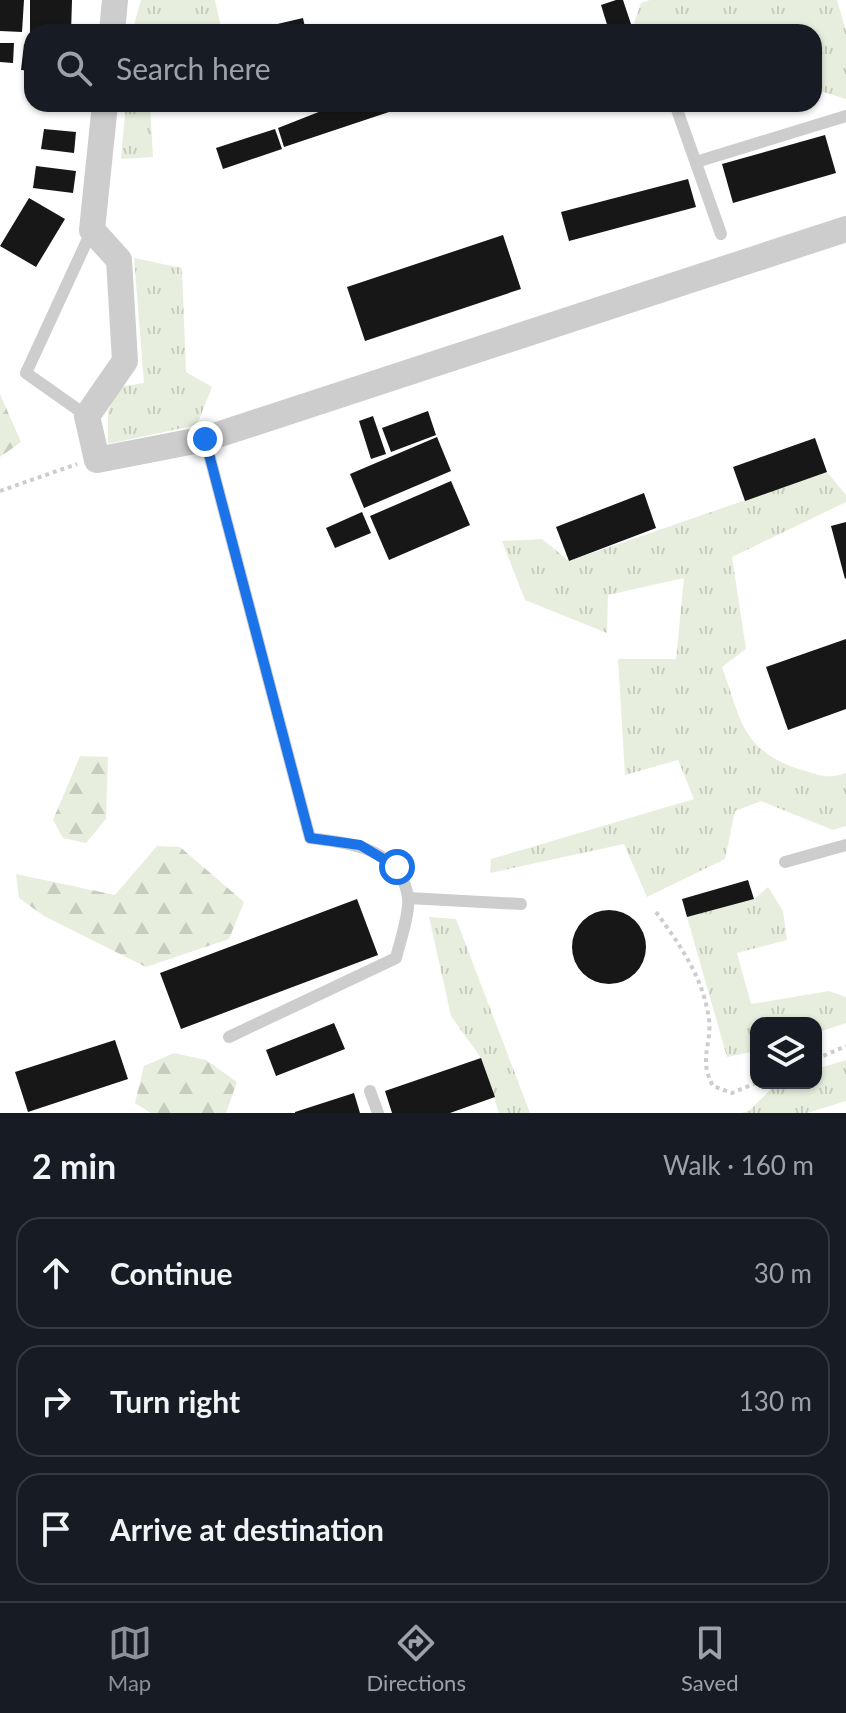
<!DOCTYPE html>
<meta charset="utf-8">
<style>
:root{--surface:#171b24;--page:#20242c;--text:#f1f3f6;--muted:#9ea1a6;--line:#363941;--accent:#8c9099}
body{margin:0;font-family:Lato,sans-serif;background:var(--page);color:var(--text)}
.controls{position:absolute;right:24px;bottom:24px;display:grid;overflow:hidden;border-radius:16px;box-shadow:0 2px 6px #0004}
.controls button{width:72px;height:72px;display:grid;place-items:center;padding:0;border:0;border-bottom:2px solid var(--line);background:var(--surface);color:var(--text);font:40px sans-serif}
.stop{position:absolute;width:24px;height:24px;margin:-18px;border:6px solid #1a73e8;border-radius:50%;background:#fff}
.stop.end{background:#1a73e8;border-color:#fff;box-shadow:0 2px 8px #0008}
.list{margin:0;padding:0;list-style:none}
h2{display:flex;justify-content:space-between;align-items:center;height:104px;margin:0;padding:0 32px;font-size:34px}
h2 small{font-size:26px;font-weight:400;color:var(--muted)}
.list li{display:grid;grid-template-columns:52px 1fr auto;gap:24px;align-items:center;box-sizing:border-box;height:112px;margin:0 16px 16px;padding:0 16px;border:2px solid var(--line);border-radius:24px}
.list b{display:block;font-size:30px;white-space:nowrap}
.list em{font-size:26px;font-style:normal;color:var(--muted)}
.icon{flex:none;width:44px;height:44px;fill:none;stroke:currentColor;stroke-width:2;stroke-linecap:round;stroke-linejoin:round}
.map{position:relative;flex:none;width:846px;height:1113px;overflow:hidden}
.search{position:absolute;background:var(--surface);box-shadow:0 2px 6px #0004;left:24px;right:24px;top:24px;height:88px;display:flex;align-items:center;gap:20px;box-sizing:border-box;padding:0 28px;border-radius:24px;color:var(--muted);font-size:30px}
.sheet{height:488px;background:var(--surface)}
nav{display:flex;justify-content:space-around;align-items:center;box-sizing:border-box;height:112px;border-top:2px solid var(--line);background:var(--surface);font-size:22px;color:var(--muted)}
nav a{display:grid;justify-items:center;gap:4px}
nav .on{color:var(--accent)}
.map>svg:first-child{display:block}
.grass{fill:url(#grass-tufts)}
.forest{fill:url(#forest-firs)}
.building{fill:#171717}
.lines{fill:none;stroke-linecap:round;stroke-linejoin:round}
.path{stroke:#cdcdcd;stroke-width:4;stroke-dasharray:4 4;stroke-linecap:butt}
.lane{stroke:#cdcdcd;stroke-width:12}
.street{stroke:#cdcdcd;stroke-width:26}
.route{stroke:#1a73e8;stroke-width:10}
</style>
<div class="map">
<svg width="846" height="1113" viewBox="0 0 846 1113">
<defs>
<pattern id="grass-tufts" width="24" height="20" patternUnits="userSpaceOnUse" patternTransform="scale(2)"><rect width="24" height="20" fill="#e7eedd"/><path d="M3 7l-1-3M5 7V3M7 7l1-3M15 17l-1-3M17 17v-4M19 17l1-3" fill="none" stroke="#c6ccbe"/></pattern>
<pattern id="forest-firs" width="22" height="20" patternUnits="userSpaceOnUse" patternTransform="scale(2)"><rect width="22" height="20" fill="#e7eedd"/><path d="M5 1l3.5 6h-7zM16 11l3.5 6h-7z" fill="#c6ccbe"/></pattern>
</defs>
<rect width="100%" height="100%" fill="#fff"/>
<g class="grass">
<polygon points="141,0 215,0 222,32 132,32"/>
<polygon points="650,0 837,0 846,31 846,99 814,89 814,32 631,32 641,3"/>
<polygon points="126,104 150,104 153,157 121,159"/>
<polygon points="134,258 182,268 186,372 212,387 197,425 108,444 108,411 119,387 144,383"/>
<path d="M827,472l19,23v7l-114,55 14,92 -24,18c20,56 20,85 83,104 16,5 25,8 41,2v53l-13,4 -72,-29 -26,10 -10,48 -78,38 -23,-53 -134,29 1,-14 203,-60 -16,-39 -53,15 -7,-116h58l8,-81 -76,17 -1,38 -82,-33 -23,-59 40,-2 27,22z"/>
<polygon points="768,887 783,911 787,940 737,953 751,1004 829,991 846,997 846,1023 816,1033 816,1023 756,1023 756,1051 727,1057 687,917 754,899"/>
<polygon points="429,917 456,919 530,1113 499,1113 481,1058 451,1016"/>
<polygon points="846,1060 846,1101 807,1113 741,1113 749,1111 777,1083 816,1083 816,1069"/>
</g>
<g class="forest">
<polygon points="0,394 21,442 0,457"/>
<polygon points="80,756 108,757 106,819 86,843 63,838 53,820"/>
<polygon points="157,846 180,847 244,902 229,939 146,967 44,916 19,898 16,874 115,895"/>
<polygon points="174,1053 206,1060 237,1082 226,1113 151,1113 135,1103 144,1066"/>
</g>
<g class="building">
<polygon points="0,0 24,0 22,32 0,31"/>
<polygon points="30,0 72,0 71,32 30,32"/>
<polygon points="616,0 623,0 631,24 609,31 601,5"/>
<polygon points="303,18 306,32 248,32 248,31"/>
<polygon points="0,43 14,43 13,63 0,62"/>
<polygon points="24,44 32,45 32,71 21,70"/>
<polygon points="339,104 410,104 410,105 284,147 278,128"/>
<polygon points="44,129 76,132 74,153 41,149"/>
<polygon points="275,129 282,149 223,169 216,148"/>
<polygon points="825,135 836,173 733,203 722,164"/>
<polygon points="36,166 76,171 73,193 33,188"/>
<polygon points="688,179 696,207 569,241 561,212"/>
<polygon points="29,198 65,219 36,267 0,246"/>
<polygon points="503,235 521,289 365,341 347,287"/>
<polygon points="428,411 436,435 391,452 382,428"/>
<polygon points="373,416 386,454 371,459 359,421"/>
<polygon points="437,437 451,471 364,508 350,474"/>
<polygon points="815,438 827,472 745,501 733,467"/>
<polygon points="451,481 470,525 389,560 370,516"/>
<polygon points="644,493 656,528 569,561 556,527"/>
<polygon points="362,512 371,533 335,548 326,528"/>
<polygon points="846,522 846,578 845,579 831,526"/>
<polygon points="846,639 846,709 788,730 766,667"/>
<polygon points="748,880 754,899 687,917 682,899"/>
<polygon points="357,899 378,955 181,1029 160,973"/>
<circle cx="609" cy="947" r="37"/>
<polygon points="334,1023 345,1049 276,1076 266,1050"/>
<polygon points="115,1040 128,1079 28,1112 15,1072"/>
<polygon points="481,1058 495,1097 450,1113 392,1113 385,1091"/>
<polygon points="354,1093 360,1113 295,1113 295,1112"/>
</g>
<g class="lines">
<g class="path">
<polyline points="0,491 77,464"/>
<path d="M656,912c24,33 47,65 53,107 3,26 -11,40 4,67l19,7 24,-10"/>
<polyline points="816,1059 846,1046"/>
</g>
<g class="lane">
<polyline points="675,104 721,234"/>
<polyline points="696,162 846,116"/>
<polyline points="87,416 26,373 92,230"/>
<path d="M205,439l105,399c40,5 90,10 98,59 2,17 -8,44 -12,61l-167,79"/>
<polyline points="785,862 846,845"/>
<polyline points="408,898 521,904"/>
<polyline points="370,1091 378,1113"/>
</g>
<g class="street">
<polyline points="112,32 115,0"/>
<polyline points="105,104 92,230 119,260 125,361 87,416 97,460 205,439 846,229"/>
</g>
</g>
<g class="lines">
<polyline class="route" points="205,439 310,838 360,845 397,867"/>
</g>
</svg>
<div class="controls">
<button><svg class="icon" aria-label="layers" viewBox="0 0 24 24"><path d="M12 4l9 5-9 5-9-5zM3 14l9 5 9-5"/></svg></button>
</div>
<div class="stop" style="left:397px;top:867px"></div>
<div class="stop end" style="left:205px;top:439px"></div>
<div class="search"><svg class="icon" aria-label="search" viewBox="0 0 24 24"><circle cx="10" cy="10" r="6"/><path d="M15 15l6 6"/></svg>Search here</div>
</div>
<section class="sheet">
<h2>2 min<small>Walk · 160 m</small></h2>
<ul class="list">
<li><svg class="icon" aria-label="ahead" viewBox="0 0 24 24"><path d="M12 20V5M6 11l6-6 6 6"/></svg><div><b>Continue</b></div><em>30 m</em></li>
<li><svg class="icon" aria-label="right" viewBox="0 0 24 24"><path d="M7 20v-9h11M14 6l5 5-5 5"/></svg><div><b>Turn right</b></div><em>130 m</em></li>
<li><svg class="icon" aria-label="arrive" viewBox="0 0 24 24"><path d="M6 21V4h12l-3 4 3 4H6"/></svg><div><b>Arrive at destination</b></div></li>
</ul>
</section>
<nav>
<a class="on"><svg class="icon" aria-label="map" viewBox="0 0 24 24"><path d="M3 6l6-2 6 2 6-2v14l-6 2-6-2-6 2zM9 4v14M15 6v14"/></svg>Map</a>
<a><svg class="icon" aria-label="directions" viewBox="0 0 24 24"><path d="M12 3l9 9-9 9-9-9zM9 14v-3h6M13 9l2 2-2 2"/></svg>Directions</a>
<a><svg class="icon" aria-label="saved" viewBox="0 0 24 24"><path d="M7 4h10v16l-5-4-5 4z"/></svg>Saved</a>
</nav>
